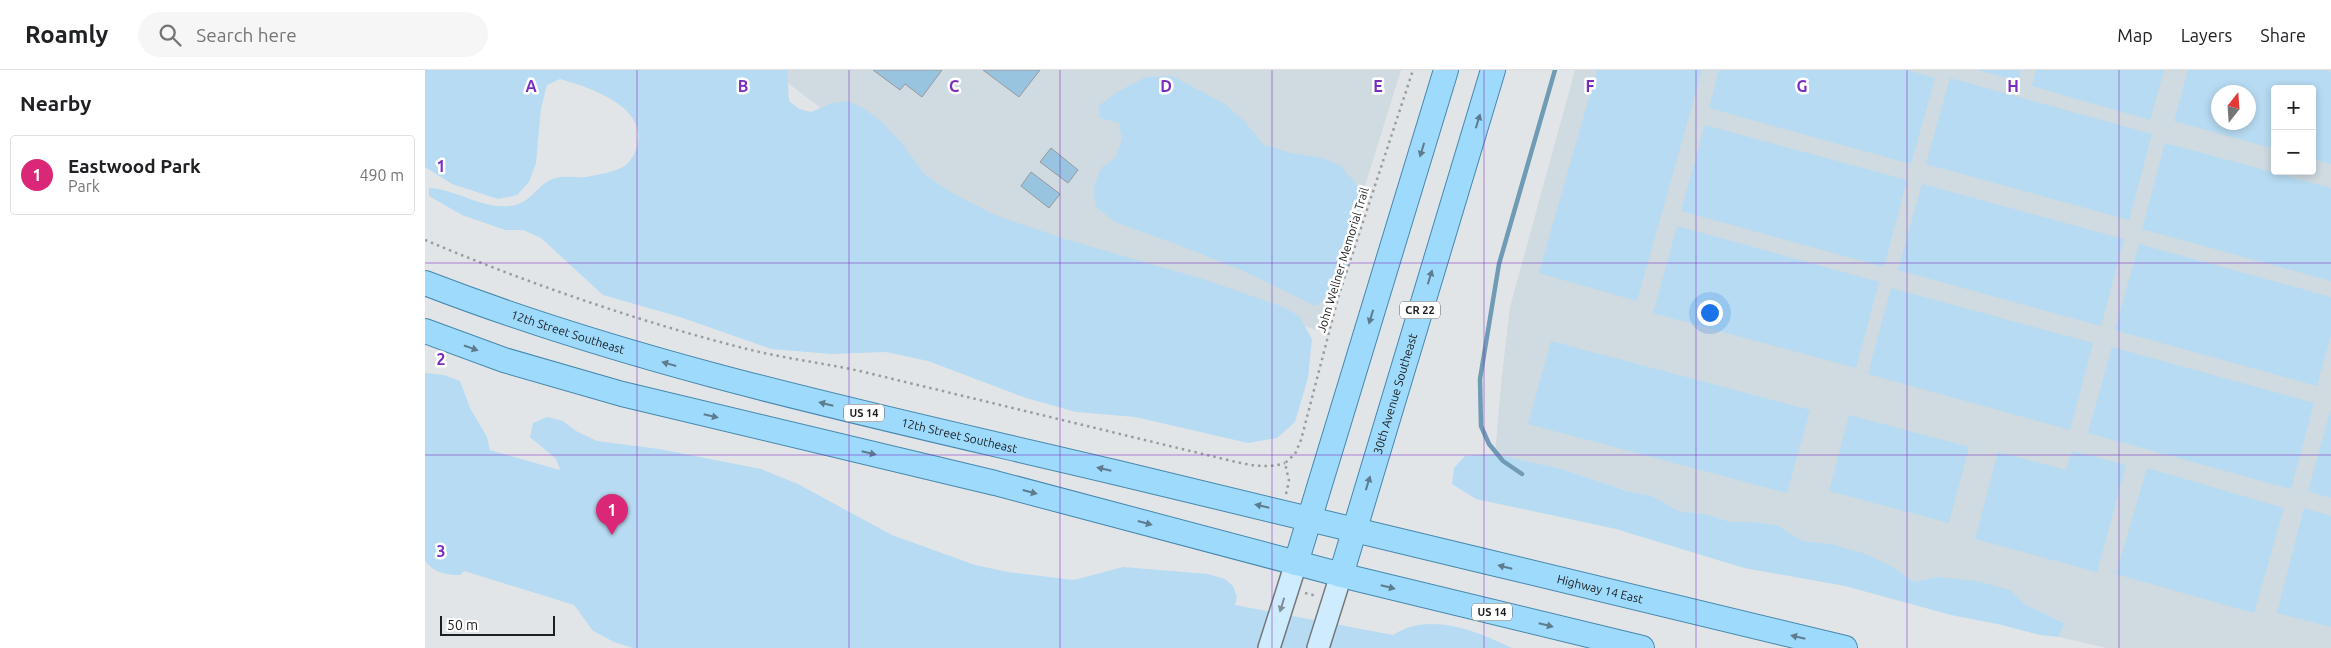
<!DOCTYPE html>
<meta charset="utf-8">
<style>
:root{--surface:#fff;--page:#f6f6f6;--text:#202124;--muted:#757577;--line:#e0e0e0;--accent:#db2777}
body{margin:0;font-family:Ubuntu,sans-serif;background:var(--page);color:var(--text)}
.controls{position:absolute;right:15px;top:15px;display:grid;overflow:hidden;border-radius:5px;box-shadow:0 2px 8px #0003}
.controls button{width:45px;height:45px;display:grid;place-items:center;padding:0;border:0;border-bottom:1px solid var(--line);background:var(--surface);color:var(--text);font:25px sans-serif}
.compass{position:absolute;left:1786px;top:15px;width:45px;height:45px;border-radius:50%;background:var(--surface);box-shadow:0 2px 8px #0003;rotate:17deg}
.scale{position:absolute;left:15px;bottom:12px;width:115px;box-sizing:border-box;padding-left:5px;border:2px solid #1d1e1f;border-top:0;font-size:14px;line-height:18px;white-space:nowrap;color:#1d1e1f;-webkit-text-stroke:4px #fff;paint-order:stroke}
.you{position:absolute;left:1284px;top:242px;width:18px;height:18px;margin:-12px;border:4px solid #fff;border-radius:50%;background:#1a73e8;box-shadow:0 0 0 8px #1a73e833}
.badge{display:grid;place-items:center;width:32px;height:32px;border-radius:50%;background:var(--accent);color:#fff;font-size:16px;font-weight:700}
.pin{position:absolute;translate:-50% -41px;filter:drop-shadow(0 1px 2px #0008)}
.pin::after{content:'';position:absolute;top:26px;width:18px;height:15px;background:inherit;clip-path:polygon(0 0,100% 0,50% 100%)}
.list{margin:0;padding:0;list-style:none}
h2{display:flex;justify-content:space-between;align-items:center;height:65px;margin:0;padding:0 20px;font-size:21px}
h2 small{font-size:16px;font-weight:400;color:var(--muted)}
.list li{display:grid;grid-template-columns:32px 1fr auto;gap:15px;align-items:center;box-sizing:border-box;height:80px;margin:0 10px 10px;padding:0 10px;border:1px solid var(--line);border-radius:5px}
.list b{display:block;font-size:19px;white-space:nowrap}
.list p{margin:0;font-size:16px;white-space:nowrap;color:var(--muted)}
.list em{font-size:16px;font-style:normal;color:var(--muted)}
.icon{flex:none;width:28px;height:28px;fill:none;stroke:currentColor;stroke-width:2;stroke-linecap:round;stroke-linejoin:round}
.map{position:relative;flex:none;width:1906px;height:578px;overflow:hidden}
header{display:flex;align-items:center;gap:30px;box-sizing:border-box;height:70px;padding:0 25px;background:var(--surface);border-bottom:1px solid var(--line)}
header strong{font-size:24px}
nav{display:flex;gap:28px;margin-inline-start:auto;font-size:18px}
.search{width:350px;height:45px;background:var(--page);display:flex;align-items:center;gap:12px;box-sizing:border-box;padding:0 18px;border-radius:28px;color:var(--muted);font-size:19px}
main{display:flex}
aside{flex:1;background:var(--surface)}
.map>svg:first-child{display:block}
.built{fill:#cfdae1;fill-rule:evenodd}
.green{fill:#b7dbf2;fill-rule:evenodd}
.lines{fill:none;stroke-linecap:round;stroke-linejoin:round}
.stream{stroke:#709bb5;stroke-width:4.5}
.building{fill:#98c4e0;stroke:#96999c}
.secondary-casing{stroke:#747779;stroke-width:24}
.primary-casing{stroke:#4688ad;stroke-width:26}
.path{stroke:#9a9c9e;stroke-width:2.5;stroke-dasharray:2.5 4;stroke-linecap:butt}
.secondary{stroke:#ceecfe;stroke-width:21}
.primary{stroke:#9ddafc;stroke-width:24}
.oneway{fill:#5d7c8e}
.oneway2{fill:#7e8f9a}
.grid{fill:none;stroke:#7b2cbf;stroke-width:1;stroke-opacity:0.55}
.labels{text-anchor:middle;stroke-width:5;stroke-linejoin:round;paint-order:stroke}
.shield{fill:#fff;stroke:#616262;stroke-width:1}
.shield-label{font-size:11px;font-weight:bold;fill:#1d1e1f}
.street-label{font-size:12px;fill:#1d1e1f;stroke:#fff}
.grid-label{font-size:16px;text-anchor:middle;font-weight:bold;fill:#7b2cbf;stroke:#fff;stroke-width:5;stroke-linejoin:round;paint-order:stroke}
</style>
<header>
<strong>Roamly</strong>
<div class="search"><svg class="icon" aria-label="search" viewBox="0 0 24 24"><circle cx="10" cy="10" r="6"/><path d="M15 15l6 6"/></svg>Search here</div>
<nav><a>Map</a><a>Layers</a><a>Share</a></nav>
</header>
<main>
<aside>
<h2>Nearby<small></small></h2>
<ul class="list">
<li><span class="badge">1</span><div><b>Eastwood Park</b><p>Park</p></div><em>490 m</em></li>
</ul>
</aside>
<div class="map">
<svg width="1906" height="578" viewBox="0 0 1906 578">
<rect width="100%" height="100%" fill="#e2e5e8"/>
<g class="built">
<polygon points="346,0 976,0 895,261 543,151"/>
<path d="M1150,0h756v578h-224l-48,-11 5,-14 -38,-18 -17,-15 -72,-13 -23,5 -23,-16 -60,-21 -28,-4 -26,-16 -24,-3h-22l-26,-8 -26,-3 -27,-15 -25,-5 -65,-22 -67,-15 7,-79 8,-68zM1850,19h37v82h-37zM1794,22h30v30h-30z"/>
</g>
<g class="green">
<path d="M0,0h362l2,31 10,8 12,3 21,-9 16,-2 15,7 18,13 23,25 20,28 26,18 45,23 73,25 138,40 75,26 18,10 13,23 -4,39 -13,44 -18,16 -29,5 -113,-26 -59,-5 -50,-14 -98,-37 -42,-9 -55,2 -60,-5 -91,-32 -77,-22 -62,-57 -18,-8h-18l-43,-15 -33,-19v-8c27,1 52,21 80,18 24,-2 27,-23 47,-28 10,-3 21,0 30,-1 11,-2 28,-5 37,-10 8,-5 14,-16 15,-25 6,-37 -50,-55 -78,-63l-13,6 -6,23 -5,55 -7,19 -12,13 -19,4 -46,-15 -27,-17z"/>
<polygon points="1172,0 1277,0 1212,231 1114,203"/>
<polygon points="1294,0 1482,0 1510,8 1486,94 1284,38"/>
<polygon points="1552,0 1596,0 1593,11"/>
<polygon points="1611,0 1739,0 1725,50 1607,16"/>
<path d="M1763,0h136l7,2v92l-19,-5v-70h-37v60l-101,-28zM1794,22h30v30h-30z"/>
<polygon points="747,6 800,34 820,52 839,75 867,83 897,88 915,95 932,115 934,149 924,192 914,220 890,236 823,203 754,175 690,152 671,137 668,119 676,98 691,87 697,68 694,53 675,48 673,36 694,21 721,7"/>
<polygon points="1525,8 1727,64 1704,150 1501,94"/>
<polygon points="1280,55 1482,110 1459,197 1256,141"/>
<polygon points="1740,73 1906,118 1906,211 1717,159"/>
<polygon points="1497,114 1699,169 1676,256 1473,200"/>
<polygon points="1252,156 1454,212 1431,298 1228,243"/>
<polygon points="1714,174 1906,227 1906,265 1892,316 1690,260"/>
<polygon points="1466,218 1668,273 1645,360 1443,304"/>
<polygon points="1126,271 1385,340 1362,423 1103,354"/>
<polygon points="1687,277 1889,333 1866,419 1663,363"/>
<path d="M0,303l19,2 16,6 10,27 17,29 3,13 70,20 -4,-11 -26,-22 3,-14 14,-6 16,4 13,10 21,10 62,8 102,20 37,15 94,51 83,30 33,7 66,8 49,-13 85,7 17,5 8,7 4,11 -2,8 158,30c36,-24 84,-4 119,13h-879l-19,-6 -21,-11 -19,-26 -110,-34 -4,4c-14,0 -26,-2 -35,-14z"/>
<polygon points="1906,339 1906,428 1883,421"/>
<polygon points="1424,345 1544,377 1524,453 1404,421"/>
<polygon points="1647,381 1701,395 1672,502 1550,469 1573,382 1641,400"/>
<polygon points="1070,384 1137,399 1202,421 1227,426 1254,441 1280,444 1306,452 1328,452 1352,455 1378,471 1406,474 1441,484 1466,496 1489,512 1512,507 1551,511 1585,520 1601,535 1639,553 1634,567 1615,565 1577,555 1526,545 1420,516 1319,498 1191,459 1051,429 1027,414 1029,398 1040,386"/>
<polygon points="1722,398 1859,438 1829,543 1691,504"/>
<polygon points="1879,438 1906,446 1906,557 1852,543"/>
</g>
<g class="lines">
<polyline class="stream" points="1097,404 1078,391 1064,374 1056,356 1055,309 1074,194 1130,0"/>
</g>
<g class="building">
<polygon points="448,0 517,0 497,27 480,14 475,20"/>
<polygon points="558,0 615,0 594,27"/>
<polygon points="626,78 653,100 643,113 615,92"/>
<polygon points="606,102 635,124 624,138 596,116"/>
</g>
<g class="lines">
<g class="secondary-casing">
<g id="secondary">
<polyline points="844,578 871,493"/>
<polyline points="893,578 916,505"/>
</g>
</g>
<g class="primary-casing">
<g id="primary">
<path id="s1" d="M0,213c223,86 457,134 689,189 244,57 487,119 731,176"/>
<polyline points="0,261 79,290 197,324 570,413 932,509 1217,578"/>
<polyline points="871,493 1021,0"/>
<path id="s2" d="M916,505l152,-505"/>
</g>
</g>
<g class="path">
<path d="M0,170c102,43 215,82 322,109 39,10 78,14 117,23 116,28 231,56 347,84 23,5 51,15 74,7"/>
<polyline points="861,424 864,411 860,393 870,384 876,370 913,228 988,0"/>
<polyline points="880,523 892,526"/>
</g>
<use href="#secondary" class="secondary"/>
<use href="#primary" class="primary"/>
</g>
<defs><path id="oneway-solid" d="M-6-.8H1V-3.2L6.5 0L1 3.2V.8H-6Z" transform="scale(1.25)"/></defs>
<g class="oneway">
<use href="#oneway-solid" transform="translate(1053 51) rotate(-73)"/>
<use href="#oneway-solid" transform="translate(997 80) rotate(107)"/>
<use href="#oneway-solid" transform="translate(1005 207) rotate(-73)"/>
<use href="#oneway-solid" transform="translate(946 247) rotate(107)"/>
<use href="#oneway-solid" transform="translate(46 278) rotate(19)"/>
<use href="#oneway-solid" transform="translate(244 294) rotate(-164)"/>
<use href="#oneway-solid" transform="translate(401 334) rotate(-166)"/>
<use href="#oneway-solid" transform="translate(286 346) rotate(13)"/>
<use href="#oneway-solid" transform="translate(444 383) rotate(13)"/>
<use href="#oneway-solid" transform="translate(679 399) rotate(-167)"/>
<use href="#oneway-solid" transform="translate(943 413) rotate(-73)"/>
<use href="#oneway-solid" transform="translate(605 422) rotate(15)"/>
<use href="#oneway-solid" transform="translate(837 436) rotate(-167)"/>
<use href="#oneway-solid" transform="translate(720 453) rotate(15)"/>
<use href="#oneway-solid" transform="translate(1080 497) rotate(-166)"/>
<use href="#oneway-solid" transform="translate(963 517) rotate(14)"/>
<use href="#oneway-solid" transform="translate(1121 555) rotate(14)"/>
<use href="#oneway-solid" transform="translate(1373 567) rotate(-167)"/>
</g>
<use class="oneway2" href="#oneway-solid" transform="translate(857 535) rotate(107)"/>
<path class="grid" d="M212,0v578M424,0v578M635,0v578M847,0v578M1059,0v578M1271,0v578M1482,0v578M1694,0v578M0,193h1906M0,385h1906"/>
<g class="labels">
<g class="shield">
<rect x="975" y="231.5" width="40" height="17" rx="4"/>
<rect x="419" y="334.5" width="40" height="17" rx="4"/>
<rect x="1047" y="533.5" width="40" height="17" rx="4"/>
</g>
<g class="shield-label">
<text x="995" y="244">CR 22</text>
<text x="439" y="347">US 14</text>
<text x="1067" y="546">US 14</text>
</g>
<g class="street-label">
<text transform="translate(918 190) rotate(-73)" y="4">John Wellner Memorial Trail</text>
<text dy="4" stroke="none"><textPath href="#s1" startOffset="151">12th Street Southeast</textPath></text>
<text dy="4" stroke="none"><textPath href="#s2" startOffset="189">30th Avenue Southeast</textPath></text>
<text dy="4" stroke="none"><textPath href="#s1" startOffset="556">12th Street Southeast</textPath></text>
<text dy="4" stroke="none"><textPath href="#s1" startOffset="1215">Highway 14 East</textPath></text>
</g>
</g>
<g class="grid-label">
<text x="106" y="22">A</text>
<text x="318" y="22">B</text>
<text x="529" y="22">C</text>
<text x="741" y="22">D</text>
<text x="953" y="22">E</text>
<text x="1165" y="22">F</text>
<text x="1377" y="22">G</text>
<text x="1588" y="22">H</text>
<text x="16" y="102">1</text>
<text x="16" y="295">2</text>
<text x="16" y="487">3</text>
</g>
</svg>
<div class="controls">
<button>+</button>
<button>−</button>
</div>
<svg class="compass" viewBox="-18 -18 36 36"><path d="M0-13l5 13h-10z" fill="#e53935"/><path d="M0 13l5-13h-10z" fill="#757577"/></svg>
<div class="scale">50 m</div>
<div class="you"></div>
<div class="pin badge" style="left:187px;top:465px">1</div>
</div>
</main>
